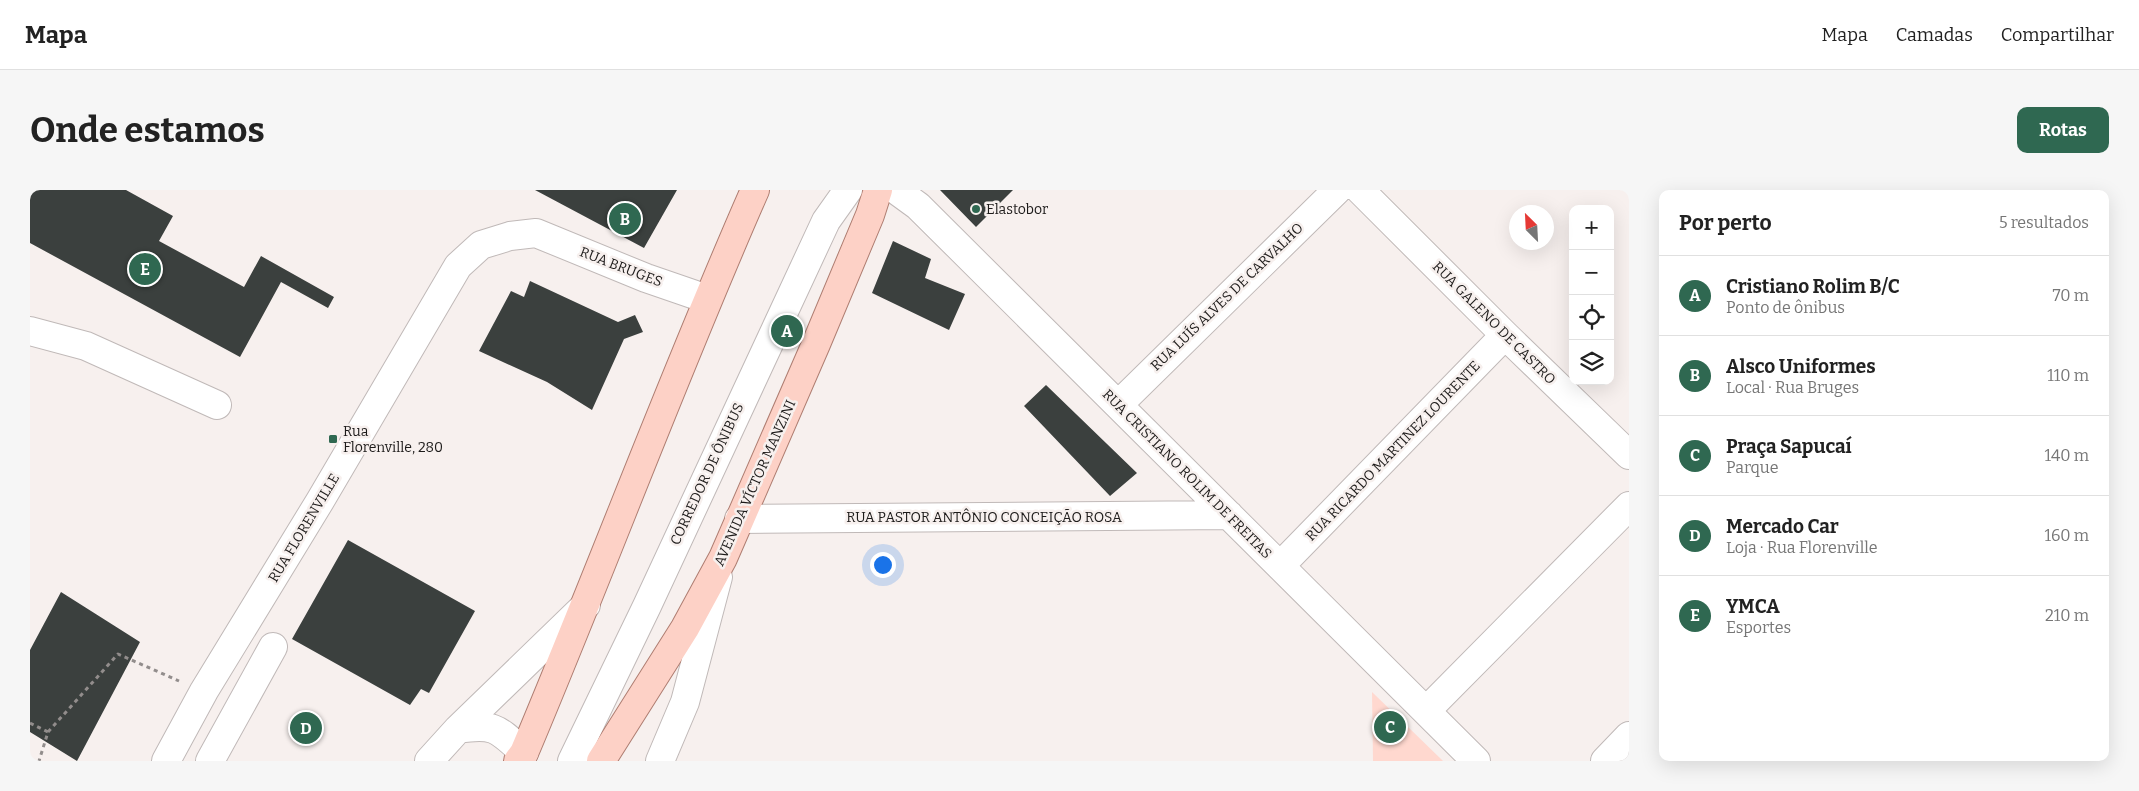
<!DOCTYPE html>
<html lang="pt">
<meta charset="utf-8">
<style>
body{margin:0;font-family:Bitter,serif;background:#f6f6f6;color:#222}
.controls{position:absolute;right:15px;top:15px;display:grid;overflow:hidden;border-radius:10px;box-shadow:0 5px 20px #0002}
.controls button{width:45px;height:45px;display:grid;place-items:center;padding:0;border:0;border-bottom:1px solid #e0e0e0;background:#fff;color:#222;font:25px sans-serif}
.compass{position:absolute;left:1479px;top:15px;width:45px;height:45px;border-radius:50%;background:#fff;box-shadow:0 5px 20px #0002;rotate:336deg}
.you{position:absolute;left:852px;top:374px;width:18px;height:18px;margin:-12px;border:4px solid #fff;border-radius:50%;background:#1a73e8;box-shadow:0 0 0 8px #1a73e833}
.badge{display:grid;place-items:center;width:32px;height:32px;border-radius:50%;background:#2f6851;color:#fff;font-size:16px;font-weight:700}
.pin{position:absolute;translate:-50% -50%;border:2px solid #fff;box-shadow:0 1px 5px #0006}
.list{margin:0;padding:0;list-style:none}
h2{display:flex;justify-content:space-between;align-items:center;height:65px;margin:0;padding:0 20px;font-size:21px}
h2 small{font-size:16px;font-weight:400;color:#767676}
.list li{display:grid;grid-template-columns:32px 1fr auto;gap:15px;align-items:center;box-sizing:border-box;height:80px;padding:0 20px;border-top:1px solid #e0e0e0}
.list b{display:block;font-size:19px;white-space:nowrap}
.list p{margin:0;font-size:16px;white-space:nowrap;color:#767676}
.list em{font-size:16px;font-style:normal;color:#767676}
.icon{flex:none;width:28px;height:28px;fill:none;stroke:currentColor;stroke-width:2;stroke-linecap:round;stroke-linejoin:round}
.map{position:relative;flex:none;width:1599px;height:571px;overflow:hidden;border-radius:10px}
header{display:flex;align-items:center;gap:30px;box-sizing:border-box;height:70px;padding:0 25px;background:#fff;border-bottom:1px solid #e0e0e0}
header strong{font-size:24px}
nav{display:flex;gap:28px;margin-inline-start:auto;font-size:18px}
.intro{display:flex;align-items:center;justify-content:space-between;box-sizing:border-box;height:120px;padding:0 30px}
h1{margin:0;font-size:35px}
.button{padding:12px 22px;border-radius:10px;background:#2f6851;color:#fff;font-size:18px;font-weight:700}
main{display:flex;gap:30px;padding:0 30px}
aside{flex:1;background:#fff;border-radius:10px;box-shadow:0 5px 20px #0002}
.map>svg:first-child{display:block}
.green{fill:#ffd8cf}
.building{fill:#3b403e}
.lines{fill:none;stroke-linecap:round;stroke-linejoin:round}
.minor-casing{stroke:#c0b9b8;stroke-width:30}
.major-casing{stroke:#ae7d71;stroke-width:30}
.path{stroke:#928d8c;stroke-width:3;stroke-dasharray:4 4;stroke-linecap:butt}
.minor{stroke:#fff;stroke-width:28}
.major{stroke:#fdd1c6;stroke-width:28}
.poi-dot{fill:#2f6851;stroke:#f7f0ee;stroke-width:2}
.labels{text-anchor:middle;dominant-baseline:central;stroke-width:5;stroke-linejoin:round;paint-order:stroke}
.poi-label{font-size:14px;fill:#1d1b1a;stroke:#f7f0ee;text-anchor:start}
.street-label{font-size:14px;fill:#1d1b1a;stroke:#f7f0ee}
</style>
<header>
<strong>Mapa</strong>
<nav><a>Mapa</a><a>Camadas</a><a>Compartilhar</a></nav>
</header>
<div class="intro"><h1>Onde estamos</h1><a class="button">Rotas</a></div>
<main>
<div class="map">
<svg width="1599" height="571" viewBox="0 0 1599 571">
<rect width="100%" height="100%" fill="#f7f0ee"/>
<path class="green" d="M1342 502 1413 571H1343Z"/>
<path class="building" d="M0 0H96L143 26 129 51 214 97 231 66 304 107 298 118 251 92 210 167 0 53Z
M505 0H647L614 58Z
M910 0H983L946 37Z
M863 51 901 69 895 88 935 104 919 140 842 103Z
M500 91 588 132 605 125 613 142 594 149 562 220 517 192 449 161 481 101 494 107Z
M1016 195 1107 283 1080 306 994 216Z
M318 350 445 421 399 503 391 499 380 515 262 449Z
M31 402 110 452 47 571 0 542V460Z"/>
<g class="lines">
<g class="minor-casing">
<path id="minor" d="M866 0 888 16 1446 571
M1330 0 1475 145 1599 265
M0 141 56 156 187 215
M1088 215 1307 0
M709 329 1199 325
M1250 376 1475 145
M1397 520 1599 316
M428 539C465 533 468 539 494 563
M136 571 174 501 290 311 428 76 451 55 480 46 506 43 616 88 677 109
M180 571 243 457
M399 571 428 539 556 415
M542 571 617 416 796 31 818 0
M630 571 655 512 688 387
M1575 571 1599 546"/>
</g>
<g class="major-casing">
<path id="major" d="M488 571 494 563C573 376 643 186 725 0
M571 571 655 438 693 368 786 154 840 25 848 0"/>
</g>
<path class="path" d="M0 533 18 542 9 571
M18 542 88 464 149 491"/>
<use href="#minor" class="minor"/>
<use href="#major" class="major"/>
</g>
<g class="poi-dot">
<circle cx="946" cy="19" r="5"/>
<rect x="298" y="244" width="10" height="10" rx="2.5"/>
</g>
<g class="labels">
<g class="poi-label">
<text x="956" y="19">Elastobor</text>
<text x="313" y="241">Rua<tspan x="313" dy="16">Florenville, 280</tspan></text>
</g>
<g class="street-label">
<text transform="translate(591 77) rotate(21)">RUA BRUGES</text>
<text transform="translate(1197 107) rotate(-44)">RUA LUÍS ALVES DE CARVALHO</text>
<text transform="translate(1464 133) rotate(45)">RUA GALENO DE CASTRO</text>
<text transform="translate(1363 261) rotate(-46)">RUA RICARDO MARTINEZ LOURENTE</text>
<text transform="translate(677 284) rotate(-65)">CORREDOR DE ÔNIBUS</text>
<text transform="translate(1157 284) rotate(45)">RUA CRISTIANO ROLIM DE FREITAS</text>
<text transform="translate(725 293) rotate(-66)">AVENIDA VÍCTOR MANZINI</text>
<text x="954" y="327">RUA PASTOR ANTÔNIO CONCEIÇÃO ROSA</text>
<text transform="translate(274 338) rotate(-59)">RUA FLORENVILLE</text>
</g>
</g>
</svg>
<div class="controls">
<button>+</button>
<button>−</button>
<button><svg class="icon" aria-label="locate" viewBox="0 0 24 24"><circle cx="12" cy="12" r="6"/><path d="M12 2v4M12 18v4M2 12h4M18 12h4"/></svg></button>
<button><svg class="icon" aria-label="layers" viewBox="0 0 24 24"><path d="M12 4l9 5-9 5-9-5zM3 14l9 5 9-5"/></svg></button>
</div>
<svg class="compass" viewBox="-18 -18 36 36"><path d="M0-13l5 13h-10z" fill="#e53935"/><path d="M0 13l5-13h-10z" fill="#767676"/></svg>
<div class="you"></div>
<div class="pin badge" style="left:757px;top:141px">A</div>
<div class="pin badge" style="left:595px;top:29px">B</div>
<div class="pin badge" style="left:1360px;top:537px">C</div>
<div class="pin badge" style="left:276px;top:538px">D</div>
<div class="pin badge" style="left:115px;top:79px">E</div>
</div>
<aside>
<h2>Por perto<small>5 resultados</small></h2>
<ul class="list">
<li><span class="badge">A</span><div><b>Cristiano Rolim B/C</b><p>Ponto de ônibus</p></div><em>70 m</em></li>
<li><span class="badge">B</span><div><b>Alsco Uniformes</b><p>Local · Rua Bruges</p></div><em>110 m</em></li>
<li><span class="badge">C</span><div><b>Praça Sapucaí</b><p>Parque</p></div><em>140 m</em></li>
<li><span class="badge">D</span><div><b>Mercado Car</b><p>Loja · Rua Florenville</p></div><em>160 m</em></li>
<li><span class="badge">E</span><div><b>YMCA</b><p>Esportes</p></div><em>210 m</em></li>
</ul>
</aside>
</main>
